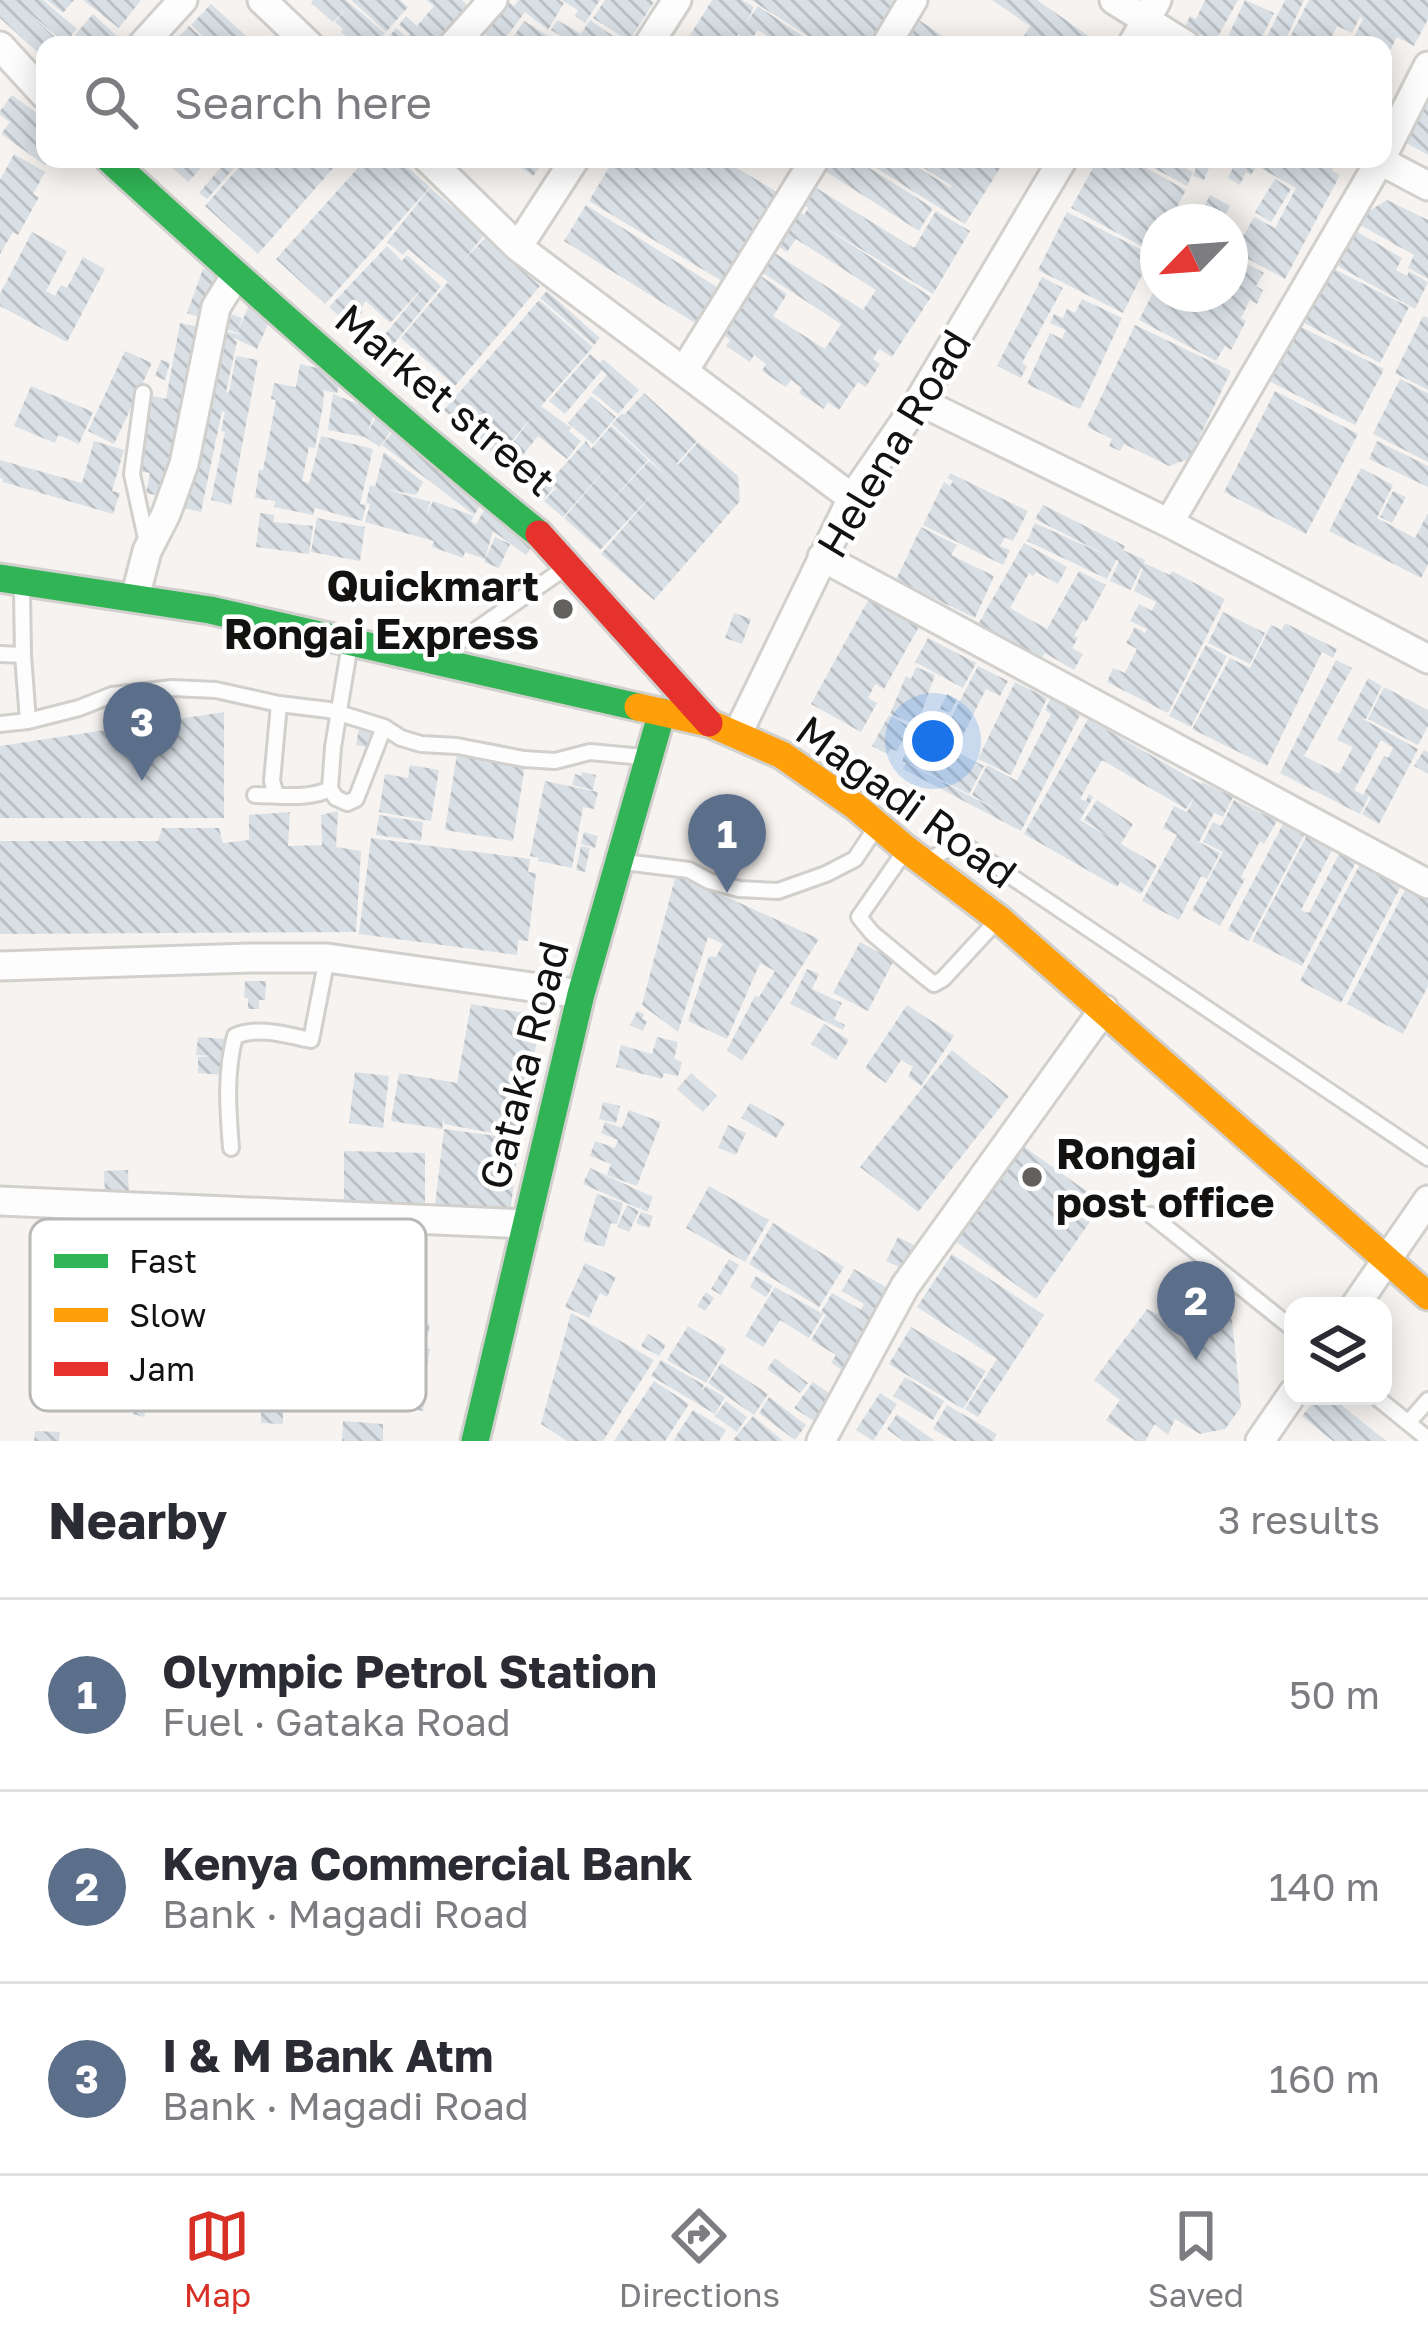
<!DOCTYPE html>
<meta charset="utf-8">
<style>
body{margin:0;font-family:"Golos Text",sans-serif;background:#f2f2f3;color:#2b2b33}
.controls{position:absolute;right:36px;bottom:36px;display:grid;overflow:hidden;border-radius:24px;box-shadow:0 6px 30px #0003}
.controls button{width:108px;height:108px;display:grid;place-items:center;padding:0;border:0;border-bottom:3px solid #e1e1e2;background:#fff;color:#2b2b33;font:60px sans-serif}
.compass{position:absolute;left:1140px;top:204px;width:108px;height:108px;border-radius:50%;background:#fff;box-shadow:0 6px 30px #0003;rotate:245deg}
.you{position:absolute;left:933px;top:741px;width:42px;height:42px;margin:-30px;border:9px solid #fff;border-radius:50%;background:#1a73e8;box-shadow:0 0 0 18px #1a73e833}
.badge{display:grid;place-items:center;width:78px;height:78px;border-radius:50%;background:#d93025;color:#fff;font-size:39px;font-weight:700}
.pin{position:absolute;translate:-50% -99px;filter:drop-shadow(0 3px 6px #0008)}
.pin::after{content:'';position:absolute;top:63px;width:42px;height:36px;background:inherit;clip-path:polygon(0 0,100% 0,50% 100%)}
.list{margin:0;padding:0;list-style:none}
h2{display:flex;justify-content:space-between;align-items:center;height:156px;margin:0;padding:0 48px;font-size:51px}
h2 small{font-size:39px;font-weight:400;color:#7c7c81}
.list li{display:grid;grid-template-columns:78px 1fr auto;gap:36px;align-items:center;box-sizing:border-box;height:192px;padding:0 48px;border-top:3px solid #e1e1e2}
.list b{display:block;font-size:45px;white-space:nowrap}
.list p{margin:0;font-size:39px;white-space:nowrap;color:#7c7c81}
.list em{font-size:39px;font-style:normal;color:#7c7c81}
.icon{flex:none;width:66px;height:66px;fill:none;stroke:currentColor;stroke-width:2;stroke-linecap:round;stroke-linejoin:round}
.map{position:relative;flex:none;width:1428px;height:1441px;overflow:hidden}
.search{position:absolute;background:#fff;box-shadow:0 6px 30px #0003;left:36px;right:36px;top:36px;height:132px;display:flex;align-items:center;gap:30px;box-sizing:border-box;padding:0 42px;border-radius:24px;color:#7c7c81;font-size:45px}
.sheet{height:732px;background:#fff}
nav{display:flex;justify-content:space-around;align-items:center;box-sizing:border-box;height:168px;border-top:3px solid #e1e1e2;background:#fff;font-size:33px;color:#7c7c81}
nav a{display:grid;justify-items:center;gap:6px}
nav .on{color:#d93025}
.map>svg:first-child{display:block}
.building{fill:url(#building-back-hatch);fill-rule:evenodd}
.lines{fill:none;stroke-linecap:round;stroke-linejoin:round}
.lane-casing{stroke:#d2d0cd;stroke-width:20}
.street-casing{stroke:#d2d0cd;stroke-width:33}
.fast-casing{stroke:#d2d0cd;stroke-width:33}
.slow-casing{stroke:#d2d0cd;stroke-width:33}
.jam-casing{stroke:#d2d0cd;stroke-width:33}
.lane{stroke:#fefdfd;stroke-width:14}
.street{stroke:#fefdfd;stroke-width:27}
.fast{stroke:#30b455;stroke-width:27}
.slow{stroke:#ff9f0a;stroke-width:27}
.jam{stroke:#e5322d;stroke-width:27}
.poi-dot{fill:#62615e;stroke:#fff;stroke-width:4.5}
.labels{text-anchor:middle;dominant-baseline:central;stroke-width:9;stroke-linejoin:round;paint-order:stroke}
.street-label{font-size:42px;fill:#131210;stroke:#fff}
.poi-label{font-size:42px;font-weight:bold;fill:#131210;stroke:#fff;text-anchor:end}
.key{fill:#fff;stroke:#b8b8b7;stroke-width:3}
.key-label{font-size:33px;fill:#131210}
</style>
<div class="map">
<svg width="1428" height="1441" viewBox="0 0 1428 1441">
<defs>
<pattern id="building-back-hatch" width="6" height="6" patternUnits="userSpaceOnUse" patternTransform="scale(3)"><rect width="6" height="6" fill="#d9e0e5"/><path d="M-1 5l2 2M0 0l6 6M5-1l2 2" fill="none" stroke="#b9bfc3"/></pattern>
</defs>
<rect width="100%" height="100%" fill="#f6f3f0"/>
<path class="building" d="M0 0H43L77 29 71 35 78 41 75 45H67L25 9 63 45H45V59L0 18Z
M47 0H74L63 13Z
M83 0H141L119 28Z
M313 0H346L385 33 376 45H357L341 32 343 29 335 22 346 9 333 22 311 3Z
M351 0H400L408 7 386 32Z
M426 0H462L470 8 438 45H411L414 41 412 40 408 45H399L389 37 396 28 407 37 410 34 399 25 406 16 417 26 434 6Z
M506 0 514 6 519 0H559L564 3 548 30 525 12 500 45 479 29Z
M561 0H600L585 23 575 16 578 10Z
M605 0H650L654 2 629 41 593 18Z
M712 0H742L754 7 746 23 758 6 816 45H781L758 30 749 42 738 34 735 39 745 45H684Z
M751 0H896L868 45H822Z
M992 0H1037L1090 37 1084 45H1037L1024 36 1030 26Z
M1205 0H1238L1216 40 1184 29 1190 16 1196 19Z
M1245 0 1274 13 1258 45H1240L1227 39Z
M1285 0H1304L1283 45H1263Z
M1309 0H1428V19L1414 46 1397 37 1383 64V45H1350L1363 19 1360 17 1352 33 1337 26 1328 45H1286Z
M211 4 256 45H205L208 41 191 25Z
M93 14 119 38 113 45H87L75 35Z
M910 14 956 45H900Z
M557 20 581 34 590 20 626 45H576L551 30Z
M524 21 562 45H508Z
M189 26 205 41 202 45H172Z
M1428 93V155L1399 139Z
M12 95 45 119V159H50L45 165 1 134 10 122 0 115V111Z
M14 154 45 172 33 194 39 197 18 235 13 232 0 254V180Z
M163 159H209L188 182Z
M228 159H242L207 199 199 193Z
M246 159H341L258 254 205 206Z
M366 159H398L430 187 325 304 276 259Z
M509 159H527L539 168 533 176Z
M614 159H722L777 192 725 283 589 201Z
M833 159H855L933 208 919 231 825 171Z
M862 159H904L951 188 952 186 910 159H947L962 169 965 166 954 159H992L1002 165 965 224Z
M1098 159H1130L1186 190 1169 222H1158V242L1152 252 1071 208Z
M1153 159H1168L1193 172 1187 186 1150 166Z
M1177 159H1213L1210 167 1196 160 1193 167Z
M1237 159H1329L1336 163 1332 171 1340 175 1285 279 1230 249V228L1244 235 1254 217 1275 228 1296 188 1257 166 1251 175 1246 172 1240 185 1228 178Z
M1198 163 1209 168 1204 180 1193 176Z
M1275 179 1291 189 1271 222 1255 212Z
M813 186 914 248 936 211 970 231 933 294 811 218 931 297 892 357 879 349 873 359 880 364 866 387 858 382 839 410 828 402 824 409 799 393 802 388 791 380 786 387 762 371 766 364 754 355 750 362 726 346 730 340 717 331 755 272 787 294 773 316 825 349 841 324 758 270 770 250 863 310 876 290 796 239 787 252 778 246 800 212 804 215 808 208 802 204Z
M430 188 485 234 463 261 485 238 540 286 455 386 401 338 448 282 408 249 403 255 387 242Z
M1210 195 1230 206 1221 222H1196Z
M1387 200 1428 220V279L1408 268 1414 255 1353 221Z
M586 205 720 289 698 325 564 241Z
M1067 212 1152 255 1123 313 1038 270Z
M1356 231 1402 258 1396 270 1407 276 1409 271 1428 282 1415 309 1338 266Z
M32 232 67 251 46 291 55 296 61 285 67 288 83 257 105 269 67 342 0 306V294Z
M387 246 402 261 407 255 441 286 384 356 374 348 426 284 390 323 366 301 360 309 363 312 350 326 329 307Z
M1230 255 1264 273 1256 286 1263 290 1257 304 1250 300 1241 318 1246 321 1231 350 1225 346 1216 361 1139 320 1158 283V294H1230Z
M1332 268 1409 307 1380 363 1304 323Z
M203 269 219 274 204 319 187 313Z
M1042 277 1063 288 1022 363 1027 366 1021 378 997 366Z
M547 291 600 338 594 345 540 298Z
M1082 299 1122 318 1080 409 1027 384 1050 333 1062 339 1066 330 1050 323 1054 314 1063 318 1067 309 1075 313Z
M539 300 593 347 541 406 571 428 569 431 581 441 567 459 538 436 522 456 510 446 534 415 498 457 444 410Z
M250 303 273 313 257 349 234 338V340L237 341 226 392 229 393 236 356 258 360 231 505 211 500 225 432 221 431 225 412 222 411 201 512 184 508 219 330 242 335 237 333Z
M223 311 242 318 237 333 218 326Z
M1423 316 1428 318V390L1395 373Z
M180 323 199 327 164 497 146 493 150 473 133 470 149 395 166 399Z
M1295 324 1384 369 1355 425 1267 380Z
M1135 325 1231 371 1189 459 1169 466 1124 444 1120 451 1109 446 1112 439 1087 427Z
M125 351 152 363 114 444 88 431Z
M590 354 600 363 603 359 639 390 618 414 592 392 607 375 602 370 565 414 549 401Z
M161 360 170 363 165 380 155 376Z
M300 364 342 374 337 393 321 390 324 391 323 405 315 448 309 447 302 481 309 483 321 436 373 449 360 504 366 505 362 521 315 508 313 515 274 507 275 501 255 498 259 470H263L276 400 271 399 274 383 296 387Z
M1400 379 1428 393V462L1373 434Z
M31 386 93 412 79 444 58 435 55 443 14 426Z
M1275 391 1358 434 1306 534 1224 492Z
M644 393 697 441 677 463 678 465 698 442 738 476 740 501 654 600 601 554 656 490 600 550 564 518 616 457 563 517 544 501 555 489 558 491 549 482 586 441 591 449 611 426 648 460 602 511 649 461 668 477 612 424 622 413 624 415Z
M333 394 375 411 368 431 378 415 394 426 380 447 365 437 328 430Z
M591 396 616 417 593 444 568 423Z
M395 429 486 498 474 515 382 445Z
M94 441 124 450 112 491 120 493 113 514 3 482V479L0 478V460L82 483Z
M1377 441 1428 466V487L1369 459Z
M508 449 523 461 521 464 536 475 528 485 499 459Z
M384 452 423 482 416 495 385 489 430 502 426 516 433 501 474 516 471 521 476 524 490 501 539 537 526 555 493 531 485 559 465 552 463 558 432 547 434 541 365 522 370 504 366 503 370 485 375 487Z
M1361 468 1393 485 1377 518 1415 538 1428 513V564L1421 578 1329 531Z
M950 473 1028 511 1013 541 1005 537 1000 546 1010 550 1003 565 923 525 944 482 950 486 953 481 948 478Z
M538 475 553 488 544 499 529 488Z
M1393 491 1406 497 1392 523 1380 517Z
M1043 505 1125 546 1123 550 1145 560 1144 563 1170 575 1172 571 1225 599 1168 713 1107 682 1113 668 1125 673 1137 649 1126 643 1135 627 1145 633 1147 629 1130 621 1139 604 1152 611 1156 602 1134 591 1143 569 1141 568 1131 590 1110 581 1119 561 1116 560 1107 579 1027 541 1035 523 1112 558 1035 519Z
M260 513 274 515V522L313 526 309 554 256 547Z
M317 518 365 527 360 561 311 552Z
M921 527 957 545 951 555 994 576 975 618 896 580Z
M495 537 510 544 499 568 484 562Z
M1024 543 1067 567 1058 584 1036 572 1033 576 1029 573 1010 608 1047 629 1079 571 1106 585 1086 622 1083 620 1074 636 1078 638 1072 648 1083 654 1074 670 1045 653 1039 663 976 628Z
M871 595 921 623 884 689 875 684 868 698 877 703 861 732 811 704Z
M1223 612 1265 633 1250 664 1208 643Z
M734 613 751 619 742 644 725 638Z
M1285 623 1337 649 1333 658 1322 652 1267 766 1192 729 1230 658 1250 668 1271 625 1282 630Z
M928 638 976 663 963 688 915 662Z
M1206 645 1227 656 1191 727 1169 716Z
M1336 660 1352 668 1304 756 1339 774 1353 747 1337 740 1368 678 1382 686 1366 719 1361 718 1418 749 1379 824 1362 814 1371 798 1369 796 1360 814 1280 773ZM1381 740 1393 748 1388 758 1384 756 1363 795 1354 790Z
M978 666 1008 681 1000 696 986 689 955 751 984 766 969 794 924 771 932 755 913 744 919 733 938 743Z
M916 667 935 675 917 725 890 714 906 676 911 679Z
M1015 682 1047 698 1011 775 978 759Z
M1384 687 1428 710V726L1418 745 1368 719Z
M947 694 957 699 950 713 940 709Z
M1051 697 1081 713 1021 831 903 769 906 763 997 810 972 795 987 765 1017 781 1051 714 1045 710Z
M938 710 950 716 939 738 927 732Z
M224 712V818H0V746Z
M889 715 910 727 897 751 891 749 887 754 872 746Z
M1088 719 1201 784 1202 782 1233 797 1223 817 1214 813 1199 842 1220 853 1207 879 1201 876 1179 920 1142 901 1177 835 1163 828 1174 806 1187 812 1195 796 1186 809 1102 760 1080 799 1086 801 1089 794 1093 797 1080 820 1112 839 1084 820 1097 800 1133 824 1121 844 1157 865 1141 894 1120 882 1117 887 1024 834Z
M360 722 376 725 373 748 356 745Z
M909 746 929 755 922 770 902 761Z
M1424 750 1428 752V774L1414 766Z
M457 754 525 765 513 841 445 830Z
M410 765 439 770 431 821 379 812 385 774 408 778Z
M582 772 596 775 593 790 572 785 575 774 581 776Z
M545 781 598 792 594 809 583 807 572 868 538 861 539 858 530 856Z
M1234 800 1277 821 1264 844 1260 841 1241 877 1245 879 1220 926 1192 910 1223 852 1203 842 1213 822 1221 826Z
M338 811 336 847 361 851 356 932 0 934V841H158L162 828H219L223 843 249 840V815L290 812 288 846 322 845 321 815Z
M379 815 423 822 421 841 376 835Z
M1283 824 1304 835 1249 941 1228 930Z
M584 832 598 836 595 848 581 844Z
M1307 835 1333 848 1301 910 1309 913 1340 852 1357 860 1302 966 1252 941Z
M371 838 530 859 528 872 536 873 528 941 518 940 517 955 359 934Z
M581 846 590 848 585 872 576 870Z
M1360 864 1401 886 1341 1003 1300 981Z
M676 874 819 939 742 1061 727 1050 755 996 759 997 775 971 760 963 727 1039 688 1021 709 956 716 957 723 944 708 937 678 1032 642 1005Z
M1409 882 1428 892V986L1403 1034 1347 1004Z
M860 942 894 960 868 1011 833 993Z
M807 969 819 974 812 989 842 1003 834 1019 845 1025 843 1030 790 1004Z
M245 981H266L265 1000H259V1009H248V998H244Z
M471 1004 541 1016 520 1138 444 1124V1116L442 1129 391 1121 399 1073 457 1083Z
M907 1005 954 1036 921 1086 908 1076 913 1067 901 1060 886 1083 865 1068Z
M637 1011 644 1014 642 1019 647 1021 643 1031 630 1025Z
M824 1024 849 1040 836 1060 811 1044Z
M198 1037 225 1039V1075L198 1073V1057L212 1056 196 1055Z
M657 1037 678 1042 674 1059 682 1062 678 1076 664 1073 662 1079 616 1067 621 1045 652 1054Z
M952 1050 1009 1096 918 1212 860 1167Z
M355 1072 389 1076 383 1128 349 1123Z
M691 1073 717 1096 703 1112 677 1089Z
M603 1102 620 1106 616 1123 599 1119Z
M750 1103 785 1123 776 1138 741 1118Z
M629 1110 661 1122 637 1186 607 1175 611 1164 590 1156 595 1141 615 1148 618 1140 601 1133 605 1122 622 1128Z
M728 1125 746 1133 736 1155 718 1148Z
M444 1129 519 1139 510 1215 435 1205Z
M1019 1143 1103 1203 1036 1299 951 1238Z
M344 1151 425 1153V1208L344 1207Z
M590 1168 653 1197 647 1212 641 1209 644 1203 640 1209 583 1184Z
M128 1170 129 1196 105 1197 104 1171Z
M709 1186 769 1220 745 1262 686 1228Z
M597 1194 623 1203 617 1224 611 1223 604 1247 583 1241Z
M627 1205 639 1211 629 1232 617 1227Z
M641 1212 653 1216 649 1228 636 1223Z
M773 1223 844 1267 819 1307 749 1264Z
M898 1237 914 1245 903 1269 886 1261Z
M952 1254 1044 1315 978 1417 965 1409 997 1359 917 1307Z
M729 1259 739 1265 721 1295 711 1289Z
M585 1263 616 1277 607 1297 600 1293 589 1318 565 1307Z
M854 1269 893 1291 850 1375 831 1363 836 1355 811 1340 826 1315 821 1312 832 1293 861 1310 864 1304 842 1291Z
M756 1276 773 1286 766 1297 750 1287Z
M1181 1286 1231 1311 1241 1407 1225 1429 1200 1434 1175 1419 1168 1435 1155 1424 1145 1441H1136L1106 1420 1120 1400 1094 1380 1147 1309 1157 1314Z
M775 1287 823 1314 809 1338 780 1320 763 1347 745 1336Z
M706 1292 714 1298 705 1311 697 1306Z
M571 1313 654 1360 603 1441H567L541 1424Z
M400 1319 430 1324 426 1345 396 1339Z
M688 1326 726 1349 706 1383 667 1360Z
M911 1327 986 1371 963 1409 889 1364Z
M648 1334 666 1345 659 1356 641 1346Z
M369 1339 430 1349 423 1388H411L427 1391 423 1411 361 1399 366 1378H361L363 1367 346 1364 349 1349 367 1352Z
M775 1358 808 1383 800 1393 767 1369Z
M661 1360 704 1385 701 1392 706 1386 725 1397 715 1414 651 1376Z
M721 1363 768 1394 754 1415 708 1383Z
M905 1377 944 1401 933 1420 893 1396Z
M654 1381 689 1404 665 1441H614Z
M813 1382 835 1397 817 1423 794 1408Z
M139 1386 151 1388 144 1417 133 1414Z
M880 1393 897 1404 873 1441 856 1430Z
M1318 1396H1330L1386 1441H1333L1302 1416Z
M769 1397 806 1425 795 1440 759 1413Z
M726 1401 747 1417 737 1432 715 1416Z
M947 1405 997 1434 993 1441H954L933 1429Z
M261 1406 283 1408V1424L261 1423Z
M693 1410 726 1430 719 1441H673Z
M897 1414 935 1441H903L887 1429Z
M753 1416 783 1441H732Z
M343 1421 383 1424V1441H342Z
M35 1431 60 1432 59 1441H34Z"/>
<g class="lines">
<g class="lane-casing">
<path id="lane" d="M143 393 132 474 147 543
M450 648 565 568
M0 654 23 655
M28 721 79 708 112 695 172 688 216 690 279 704 329 710 384 727 401 738 421 744 457 746 524 759 555 761 590 752 643 757
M0 724 28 721 23 655 22 592
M330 789 336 798 347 803 356 799 384 727
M255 795C279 795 308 800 330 789L333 747 349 650
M276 795 272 781 279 704
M900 858 859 917 872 933 925 977 934 984 943 979 991 927
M932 859C944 850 952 846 966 846L1428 1158
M624 862 689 870 709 881 739 889 778 891 826 874 855 859 871 835
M231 1148C228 1110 225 1073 235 1036 260 1026 286 1035 311 1040L327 958
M1151 1215 1293 1329
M1375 1396 1428 1439
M1408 1423 1428 1400"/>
</g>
<g class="street-casing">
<path id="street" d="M262 0 309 45
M1114 0 1186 45
M142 45 183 0
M453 45 493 0
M648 45 677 0
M886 45 913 0
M1132 45 1157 0
M0 46 45 95
M1383 155 1428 66
M428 159 518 247 852 498
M1377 159 1428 186
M518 247 575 159
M684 371 815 159
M919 401 1169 523 1428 659
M1169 523 1381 159
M822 557 1428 884
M135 598 147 551 166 514 184 464 216 307 236 275
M737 735 852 498 919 401 1063 159
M0 966 250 958H327L581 994
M0 1201 527 1224
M1355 1306 1428 1200
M821 1441 905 1286 1104 1009
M1260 1441 1293 1393"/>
</g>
<g class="fast-casing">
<path id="fast" d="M109 159C249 287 391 414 539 534
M0 578 210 610 638 707
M475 1441 581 994 662 712"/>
</g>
<g class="slow-casing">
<path id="slow" d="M638 707 709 723 782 755 855 806 906 849 999 919 1428 1296"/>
</g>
<g class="jam-casing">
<path id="jam" d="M539 534 709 723"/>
</g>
<use href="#lane" class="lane"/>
<use href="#street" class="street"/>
<use href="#fast" class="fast"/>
<use href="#slow" class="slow"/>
<use href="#jam" class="jam"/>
</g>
<g class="poi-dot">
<circle cx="563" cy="609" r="12"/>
<circle cx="1032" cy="1177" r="12"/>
</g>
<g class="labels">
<g class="street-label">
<text transform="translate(446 399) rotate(40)">Market street</text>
<text transform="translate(893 443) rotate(-59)">Helena Road</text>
<text transform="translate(907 801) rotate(36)">Magadi Road</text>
<text transform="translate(523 1065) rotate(-76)">Gataka Road</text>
</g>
<g class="poi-label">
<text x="539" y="585">Quickmart<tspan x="539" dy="48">Rongai Express</tspan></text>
<text x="1056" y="1153" text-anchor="start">Rongai<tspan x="1056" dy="48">post office</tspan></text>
</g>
</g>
<rect x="30" y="1219" width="396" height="192" rx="18" class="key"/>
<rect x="54" y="1254" width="54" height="14" fill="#30b455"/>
<rect x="54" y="1308" width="54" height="14" fill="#ff9f0a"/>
<rect x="54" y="1362" width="54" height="14" fill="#e5322d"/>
<g class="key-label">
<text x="129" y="1273">Fast</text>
<text x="129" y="1327">Slow</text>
<text x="129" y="1381">Jam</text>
</g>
</svg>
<div class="controls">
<button><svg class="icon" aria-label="layers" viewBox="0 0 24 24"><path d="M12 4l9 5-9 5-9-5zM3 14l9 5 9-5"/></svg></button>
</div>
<svg class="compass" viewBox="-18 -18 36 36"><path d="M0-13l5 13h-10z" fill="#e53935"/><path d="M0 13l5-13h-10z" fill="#7c7c81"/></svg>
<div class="you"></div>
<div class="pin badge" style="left:727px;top:893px;background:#5c6f8a">1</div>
<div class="pin badge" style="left:1196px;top:1360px;background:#5c6f8a">2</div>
<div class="pin badge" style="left:142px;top:781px;background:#5c6f8a">3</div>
<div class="search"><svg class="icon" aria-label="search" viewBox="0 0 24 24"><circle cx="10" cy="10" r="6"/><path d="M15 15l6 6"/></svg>Search here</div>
</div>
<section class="sheet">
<h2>Nearby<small>3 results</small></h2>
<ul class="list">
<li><span class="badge" style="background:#5c6f8a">1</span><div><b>Olympic Petrol Station</b><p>Fuel · Gataka Road</p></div><em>50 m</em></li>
<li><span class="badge" style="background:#5c6f8a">2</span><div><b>Kenya Commercial Bank</b><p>Bank · Magadi Road</p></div><em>140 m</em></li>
<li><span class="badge" style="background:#5c6f8a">3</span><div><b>I &amp; M Bank Atm</b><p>Bank · Magadi Road</p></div><em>160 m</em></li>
</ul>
</section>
<nav>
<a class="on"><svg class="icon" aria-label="map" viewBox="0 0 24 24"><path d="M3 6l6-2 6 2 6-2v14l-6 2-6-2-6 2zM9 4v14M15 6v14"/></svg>Map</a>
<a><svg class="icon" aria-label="directions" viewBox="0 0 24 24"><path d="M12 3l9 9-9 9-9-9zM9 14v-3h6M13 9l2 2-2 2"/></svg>Directions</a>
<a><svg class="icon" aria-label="saved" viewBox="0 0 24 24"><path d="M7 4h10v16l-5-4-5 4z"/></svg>Saved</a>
</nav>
